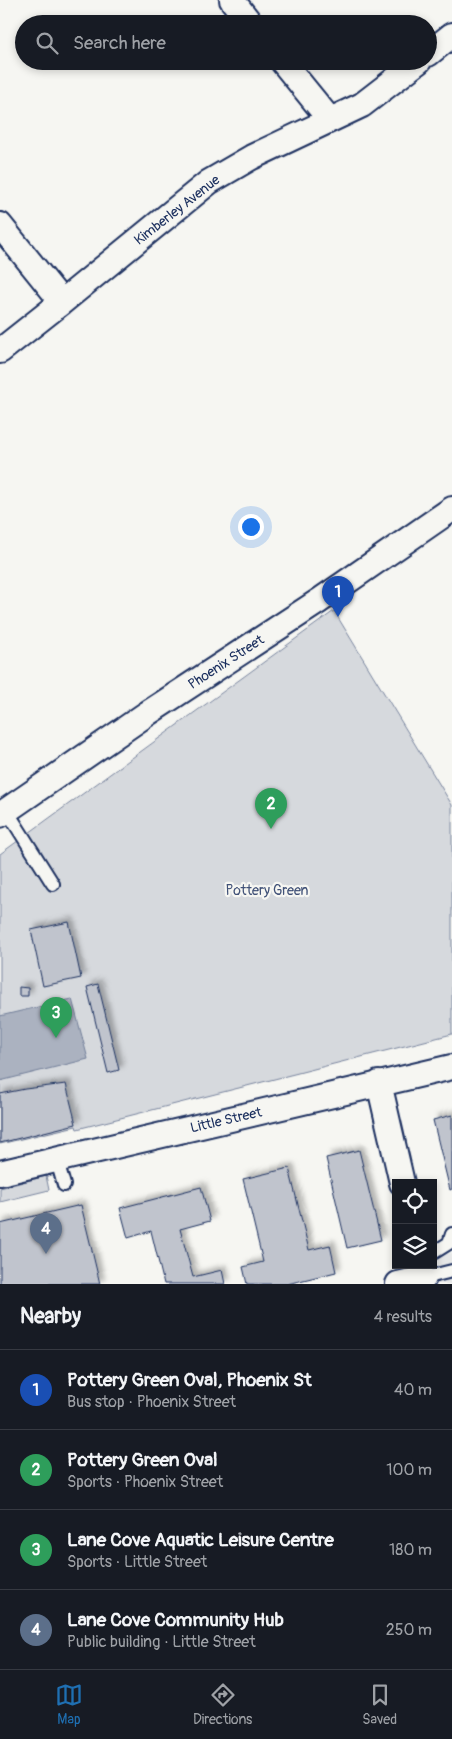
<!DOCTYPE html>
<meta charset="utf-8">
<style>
body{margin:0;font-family:Pangolin,sans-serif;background:#20242c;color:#f1f3f6}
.controls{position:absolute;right:15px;bottom:15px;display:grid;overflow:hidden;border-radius:0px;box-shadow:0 2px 8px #0003}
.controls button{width:45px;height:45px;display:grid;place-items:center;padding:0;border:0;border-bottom:1px solid #363941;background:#171b24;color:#f1f3f6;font:25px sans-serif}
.you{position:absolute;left:250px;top:526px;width:18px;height:18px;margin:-12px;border:4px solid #fff;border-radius:50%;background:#1a73e8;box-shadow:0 0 0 8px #1a73e833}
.badge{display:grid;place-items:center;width:32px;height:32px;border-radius:50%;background:#1f6fb2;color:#fff;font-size:16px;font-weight:700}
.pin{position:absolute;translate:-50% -41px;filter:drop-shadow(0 1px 2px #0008)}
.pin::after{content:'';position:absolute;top:26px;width:18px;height:15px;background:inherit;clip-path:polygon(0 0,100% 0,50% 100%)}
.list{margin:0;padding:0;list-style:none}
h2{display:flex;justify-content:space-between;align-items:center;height:65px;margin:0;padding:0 20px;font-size:21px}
h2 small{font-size:16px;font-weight:400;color:#9ea1a6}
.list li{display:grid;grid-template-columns:32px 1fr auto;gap:15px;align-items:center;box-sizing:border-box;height:80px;padding:0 20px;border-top:1px solid #363941}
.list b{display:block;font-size:19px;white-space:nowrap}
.list p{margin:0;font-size:16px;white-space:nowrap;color:#9ea1a6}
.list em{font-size:16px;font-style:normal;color:#9ea1a6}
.icon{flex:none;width:28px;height:28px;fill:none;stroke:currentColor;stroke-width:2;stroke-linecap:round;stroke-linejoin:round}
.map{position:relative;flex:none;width:452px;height:1284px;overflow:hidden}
.search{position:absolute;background:#171b24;box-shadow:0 2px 8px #0003;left:15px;right:15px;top:15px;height:55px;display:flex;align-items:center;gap:12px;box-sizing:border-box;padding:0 18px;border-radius:28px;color:#9ea1a6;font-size:19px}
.sheet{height:385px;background:#171b24}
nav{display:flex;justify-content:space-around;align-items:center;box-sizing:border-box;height:70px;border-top:1px solid #363941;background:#171b24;font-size:14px;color:#9ea1a6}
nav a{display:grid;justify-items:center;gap:2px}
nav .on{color:#1f6fb2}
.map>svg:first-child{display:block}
.built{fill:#e6e7e7}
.green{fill:#d6d9dd;stroke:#78849e}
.water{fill:#abb2c0;stroke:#717e99}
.building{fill:#c0c4cd;stroke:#1b2f5e;filter:url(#shadow)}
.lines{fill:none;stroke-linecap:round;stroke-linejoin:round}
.service-casing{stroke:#1b2f5e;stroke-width:16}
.minor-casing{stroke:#1b2f5e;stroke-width:28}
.service{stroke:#f6f6f2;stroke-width:12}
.minor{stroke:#f6f6f2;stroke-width:24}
.labels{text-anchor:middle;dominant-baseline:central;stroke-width:4.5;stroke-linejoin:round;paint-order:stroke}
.street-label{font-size:14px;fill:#1b2f5e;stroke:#f6f6f2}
.park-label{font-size:14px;fill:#405177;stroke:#f6f6f2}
</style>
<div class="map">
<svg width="452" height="1284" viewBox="0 0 452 1284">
<defs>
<filter id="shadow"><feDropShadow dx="4.5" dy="-4.5" stdDeviation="2.5" flood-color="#0004"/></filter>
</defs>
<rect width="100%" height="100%" fill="#f6f6f2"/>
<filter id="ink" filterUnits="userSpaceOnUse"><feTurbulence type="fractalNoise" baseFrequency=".02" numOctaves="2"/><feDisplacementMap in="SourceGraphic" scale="10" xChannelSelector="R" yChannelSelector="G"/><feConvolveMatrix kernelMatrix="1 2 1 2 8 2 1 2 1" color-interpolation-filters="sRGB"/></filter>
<g filter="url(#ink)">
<path class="built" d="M452 1253V1284H420L439 1256Z"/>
<path class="green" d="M334 611 452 805V1034L77 1129 76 1126 0 1144V854Z
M46 1176 49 1190 0 1202V1188Z"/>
<path class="water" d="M72 999 88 1059 0 1081V1016Z"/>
<path class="building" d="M69 922 81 978 43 986 31 930Z
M98 984 119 1070 108 1073 87 987Z
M19 987 28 988V996H19Z
M66 1084 76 1124 0 1143V1094L25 1089Z
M452 1115V1189L450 1190 433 1120Z
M359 1150 381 1240 347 1248 326 1158Z
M289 1168 309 1250 330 1245 336 1272 287 1284H247L243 1267 263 1262 243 1179Z
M201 1187 210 1221 180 1229 193 1277 222 1270 225 1284H164L151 1231 128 1238 120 1208Z
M81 1205 100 1284H0V1224Z"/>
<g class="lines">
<g class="service-casing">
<path id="service" d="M7 811 53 884
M57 1161 64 1185
M433 1253 449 1243 452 1234
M424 1278 452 1271"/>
</g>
<g class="minor-casing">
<path id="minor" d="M232 0 251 24
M428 54 452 35
M282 61 330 120
M0 225 62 302
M0 351 62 302 209 182 252 157 362 105 419 61
M0 815 148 713 319 601 452 509
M379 1083 402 1183
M0 1173 452 1067
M398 1284 424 1278"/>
</g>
<use href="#service" class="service"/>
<use href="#minor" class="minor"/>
</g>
</g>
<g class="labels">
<g class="street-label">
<text transform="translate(177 210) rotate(-38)">Kimberley Avenue</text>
<text transform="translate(226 662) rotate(-33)">Phoenix Street</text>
<text transform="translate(226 1120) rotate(-13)">Little Street</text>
</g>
<g class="park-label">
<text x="267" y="890">Pottery Green</text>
</g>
</g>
</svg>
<div class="controls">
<button><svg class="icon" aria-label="locate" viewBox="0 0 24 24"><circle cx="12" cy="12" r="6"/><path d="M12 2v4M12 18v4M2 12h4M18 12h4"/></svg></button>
<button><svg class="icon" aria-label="layers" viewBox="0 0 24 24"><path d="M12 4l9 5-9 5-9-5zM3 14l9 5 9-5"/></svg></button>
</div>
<div class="you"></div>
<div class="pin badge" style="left:338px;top:617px;background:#1a4fb4">1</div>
<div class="pin badge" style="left:271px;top:829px;background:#2e9e5b">2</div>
<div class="pin badge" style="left:56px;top:1038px;background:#2e9e5b">3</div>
<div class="pin badge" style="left:46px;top:1254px;background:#5c6f8a">4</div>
<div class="search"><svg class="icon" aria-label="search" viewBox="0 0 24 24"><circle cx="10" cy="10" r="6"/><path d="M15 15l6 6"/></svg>Search here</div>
</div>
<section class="sheet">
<h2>Nearby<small>4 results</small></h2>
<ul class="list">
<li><span class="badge" style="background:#1a4fb4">1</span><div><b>Pottery Green Oval, Phoenix St</b><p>Bus stop · Phoenix Street</p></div><em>40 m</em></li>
<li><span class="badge" style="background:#2e9e5b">2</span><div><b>Pottery Green Oval</b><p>Sports · Phoenix Street</p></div><em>100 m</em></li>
<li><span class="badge" style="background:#2e9e5b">3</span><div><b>Lane Cove Aquatic Leisure Centre</b><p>Sports · Little Street</p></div><em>180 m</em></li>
<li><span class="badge" style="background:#5c6f8a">4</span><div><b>Lane Cove Community Hub</b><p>Public building · Little Street</p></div><em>250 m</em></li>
</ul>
</section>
<nav>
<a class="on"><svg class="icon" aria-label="map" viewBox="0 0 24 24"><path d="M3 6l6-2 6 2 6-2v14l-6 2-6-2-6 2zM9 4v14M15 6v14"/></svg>Map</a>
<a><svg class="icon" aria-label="directions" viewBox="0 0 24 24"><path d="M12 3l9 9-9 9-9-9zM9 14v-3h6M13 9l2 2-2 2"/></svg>Directions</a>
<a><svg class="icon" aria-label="saved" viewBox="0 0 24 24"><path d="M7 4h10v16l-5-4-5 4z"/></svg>Saved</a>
</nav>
